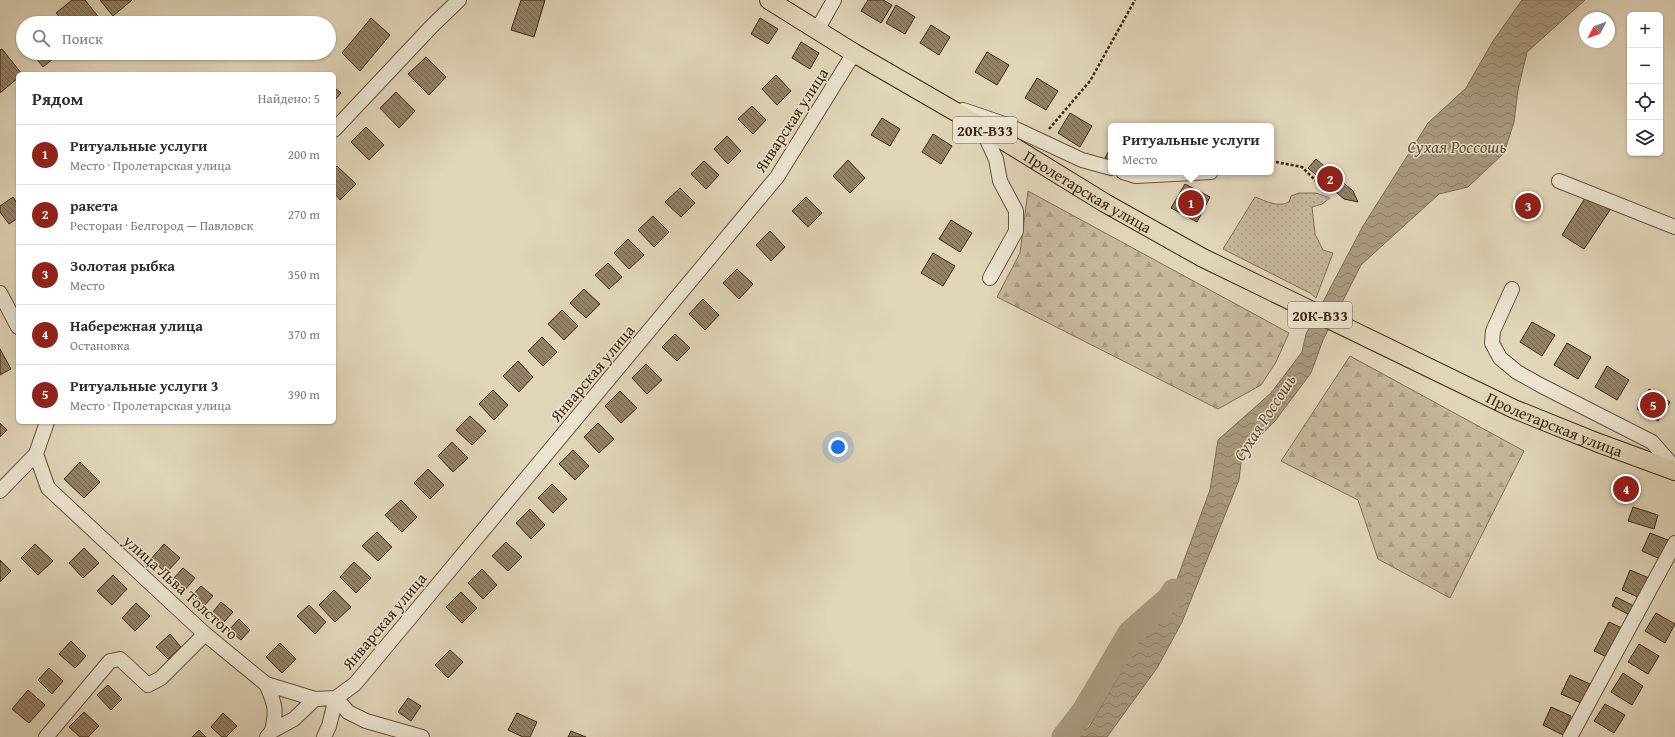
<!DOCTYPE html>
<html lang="ru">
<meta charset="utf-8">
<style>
body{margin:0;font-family:"Gentium Book Plus",serif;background:#f7f7f7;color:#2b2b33}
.controls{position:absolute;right:12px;top:12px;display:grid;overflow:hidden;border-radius:6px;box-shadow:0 1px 3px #0004}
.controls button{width:36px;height:36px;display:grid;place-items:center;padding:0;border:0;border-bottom:1px solid #e1e1e2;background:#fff;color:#2b2b33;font:20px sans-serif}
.compass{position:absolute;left:1579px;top:12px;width:36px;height:36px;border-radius:50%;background:#fff;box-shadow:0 1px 3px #0004;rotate:229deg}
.you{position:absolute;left:838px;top:447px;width:14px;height:14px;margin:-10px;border:3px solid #fff;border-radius:50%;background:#1a73e8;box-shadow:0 0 0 6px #1a73e833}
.badge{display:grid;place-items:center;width:26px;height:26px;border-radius:50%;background:#8f2418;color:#fff;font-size:13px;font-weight:700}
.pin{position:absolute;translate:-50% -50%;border:2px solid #fff;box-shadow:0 1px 4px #0006}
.popup{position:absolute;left:1108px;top:123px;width:166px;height:52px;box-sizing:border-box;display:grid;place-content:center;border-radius:6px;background:#fff;filter:drop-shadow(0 1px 3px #0005);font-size:13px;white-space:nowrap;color:#7c7c81}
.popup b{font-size:15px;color:#2b2b33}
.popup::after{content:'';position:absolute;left:50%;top:100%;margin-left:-8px;border:8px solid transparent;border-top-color:#fff}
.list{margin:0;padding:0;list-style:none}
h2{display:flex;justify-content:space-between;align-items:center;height:52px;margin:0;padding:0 16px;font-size:17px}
h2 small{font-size:13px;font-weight:400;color:#7c7c81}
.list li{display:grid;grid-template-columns:26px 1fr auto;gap:12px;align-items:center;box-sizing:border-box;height:60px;padding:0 16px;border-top:1px solid #e1e1e2}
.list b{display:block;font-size:15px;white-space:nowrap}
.list p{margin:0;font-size:13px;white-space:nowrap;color:#7c7c81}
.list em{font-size:13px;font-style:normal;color:#7c7c81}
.icon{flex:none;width:22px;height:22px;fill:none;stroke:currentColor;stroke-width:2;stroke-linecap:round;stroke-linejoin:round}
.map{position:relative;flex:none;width:1675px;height:737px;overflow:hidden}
.search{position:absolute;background:#fff;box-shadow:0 1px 3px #0004;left:16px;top:16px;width:320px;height:44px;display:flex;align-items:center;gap:10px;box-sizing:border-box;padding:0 14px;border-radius:22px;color:#7c7c81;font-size:15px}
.panel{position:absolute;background:#fff;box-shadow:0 1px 3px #0004;left:16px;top:72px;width:320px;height:352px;border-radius:6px}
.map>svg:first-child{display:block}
.forest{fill:url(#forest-firs);stroke:#826f56}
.park{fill:url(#park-dots);stroke:#826f56}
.water{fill:url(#water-waves);stroke:#7f6c53}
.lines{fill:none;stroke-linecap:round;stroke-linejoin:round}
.river{stroke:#a99a7f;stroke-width:25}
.building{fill:url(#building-back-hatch);stroke:#3f2710}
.minor-casing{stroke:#67523a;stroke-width:16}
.major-casing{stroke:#3f2710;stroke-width:20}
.path{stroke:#3f2710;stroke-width:2.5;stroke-dasharray:3 2;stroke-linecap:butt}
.minor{stroke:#ebe4d1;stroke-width:14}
.major{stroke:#e0d5b8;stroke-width:18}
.labels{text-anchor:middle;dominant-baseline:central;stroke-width:3;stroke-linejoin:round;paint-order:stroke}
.shield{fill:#ebe4d1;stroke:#73604a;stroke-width:1}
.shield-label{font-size:15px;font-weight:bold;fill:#3f2710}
.street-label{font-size:16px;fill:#3f2710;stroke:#ebe4d1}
.water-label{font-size:17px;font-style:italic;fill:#5f4a31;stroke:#ebe4d1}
</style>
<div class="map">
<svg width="1675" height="737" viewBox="0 0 1675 737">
<defs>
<pattern id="forest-firs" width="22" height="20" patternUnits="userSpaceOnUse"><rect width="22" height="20" fill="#c5b79b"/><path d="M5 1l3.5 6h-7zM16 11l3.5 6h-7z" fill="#aa9d84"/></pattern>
<pattern id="park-dots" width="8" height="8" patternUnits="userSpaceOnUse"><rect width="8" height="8" fill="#c5b79b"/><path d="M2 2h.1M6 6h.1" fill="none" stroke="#aa9d84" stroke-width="1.8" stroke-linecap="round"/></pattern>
<pattern id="water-waves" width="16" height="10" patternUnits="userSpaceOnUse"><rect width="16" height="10" fill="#a99a7f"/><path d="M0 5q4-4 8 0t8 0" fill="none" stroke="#8b7e67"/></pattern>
<pattern id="building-back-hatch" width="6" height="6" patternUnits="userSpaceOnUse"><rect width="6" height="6" fill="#938167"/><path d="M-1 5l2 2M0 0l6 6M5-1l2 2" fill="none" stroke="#796a53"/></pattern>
</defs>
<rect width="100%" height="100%" fill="#e0d5b8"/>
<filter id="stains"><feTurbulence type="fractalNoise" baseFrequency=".005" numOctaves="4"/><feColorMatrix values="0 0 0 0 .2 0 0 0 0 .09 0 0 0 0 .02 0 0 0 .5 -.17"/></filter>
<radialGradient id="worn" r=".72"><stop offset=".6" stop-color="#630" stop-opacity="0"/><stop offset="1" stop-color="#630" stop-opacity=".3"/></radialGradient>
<path class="forest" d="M1028 191 1289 333 1276 362 1261 385 1218 409 997 297 1020 253Z
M1350 356 1524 451 1450 598 1378 559 1358 500 1281 461Z"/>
<path class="park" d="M1299 193H1316L1330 198 1322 204 1312 207 1315 234 1323 250 1333 253 1316 298 1310 293 1223 249 1255 197C1266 201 1278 208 1289 202L1291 196Z"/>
<path class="water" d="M1522 0H1585L1527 52 1518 90 1514 122 1504 153 1468 187 1439 194 1361 265 1323 340 1311 373 1275 421 1242 454 1239 480 1182 622 1157 668 1107 737H1075L1089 727 1120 674 1122 647 1130 633 1152 614 1176 582 1210 490 1218 440 1271 393 1302 352 1306 334 1363 226 1428 123 1466 88 1493 41Z"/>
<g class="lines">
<path class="river" d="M1064 737 1084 711 1130 633 1170 598 1174 591"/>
</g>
<path class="building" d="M72 0H85L100 19 95 23H65L56 13Z
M100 0H132L113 16Z
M521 0H545L534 37 511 30Z
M868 0H883L892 5 881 23 861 11Z
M896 5 915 17 905 34 886 23Z
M371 18 390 35 360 71 342 53Z
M760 18 778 29 768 44 751 34Z
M931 25 950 37 939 55 920 43Z
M801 42 819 53 810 69 792 58Z
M2 49 22 74H18V78L0 93V50Z
M987 52 1009 65 997 85 975 72Z
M32 53H60L43 67Z
M426 57 446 77 429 95 408 74Z
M776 75 791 91 777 105 762 89Z
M1037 78 1058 91 1046 110 1025 98Z
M334 87 341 93 334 101Z
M396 92 415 111 399 128 380 108Z
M752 106 766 120 753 134 738 119Z
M1070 113 1092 126 1080 147 1058 133Z
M882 118 900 129 890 146 871 135Z
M366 127 384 145 369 160 351 142Z
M933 134 952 146 941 164 922 152Z
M727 136 741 151 728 164 714 149Z
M1111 147V161L1105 158Z
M1316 159 1353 191 1358 202 1344 199 1308 168Z
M848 160 865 178 850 193 833 176Z
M704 161 719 175 706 189 691 174Z
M337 166 356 184 340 200 334 193V169Z
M1185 184 1210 197 1197 222 1171 208Z
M680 188 695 203 681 217 665 202Z
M1587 195 1610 210 1584 249 1562 235Z
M13 197 18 205V218L9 224 0 212V206Z
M806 197 822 213 808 227 792 211Z
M653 216 669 232 654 247 638 230Z
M951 220 972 233 960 252 939 239Z
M770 231 785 247 771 261 756 245Z
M628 239 644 255 629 269 614 253Z
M933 253 955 266 943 286 921 273Z
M608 263 622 277 609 289 595 275Z
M737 269 753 284 739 299 723 283Z
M584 289 600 304 586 318 570 303Z
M703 299 719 315 705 330 689 314Z
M562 310 578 326 564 340 548 324Z
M1532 322 1555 335 1542 356 1520 342Z
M675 334 690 348 677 361 662 347Z
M542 337 557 352 543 366 528 351Z
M1567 343 1591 357 1578 379 1554 365Z
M0 349 11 369 0 375Z
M518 361 533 377 519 392 503 376Z
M646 364 662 380 647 394 632 378Z
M1607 366 1629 380 1617 400 1595 387Z
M1649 389 1670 402 1658 421 1637 409Z
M493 390 508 405 494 420 479 404Z
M620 391 637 408 621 423 605 406Z
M470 416 486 431 472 445 456 430Z
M0 423 7 430 0 437Z
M598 423 614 439 599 453 584 437Z
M452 442 468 458 453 472 438 456Z
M573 450 589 466 575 480 559 464Z
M80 462 100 482 84 498 64 479Z
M428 469 444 485 430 499 414 483Z
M552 484 567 499 553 513 538 498Z
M401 500 417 517 402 532 385 515Z
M1633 507 1658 515 1654 529 1628 521Z
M530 509 545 525 531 539 516 523Z
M377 532 392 547 378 561 362 546Z
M1650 533 1668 540 1660 559 1642 551Z
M506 542 522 557 508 571 492 556Z
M35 544 53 561 38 575 21 558Z
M164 544 180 558 166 573 151 559Z
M84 548 99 563 83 578 69 563Z
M0 560 11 571 0 582Z
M354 562 371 578 356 593 340 577Z
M183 568 195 578 185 590 173 579Z
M482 569 497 585 483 599 468 583Z
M1630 570 1649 578 1640 598 1622 590Z
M113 575 127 589 112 605 97 591Z
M201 586 213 596 203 607 191 597Z
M334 590 351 607 335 622 319 605Z
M461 592 477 608 462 623 446 607Z
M1616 597 1634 606 1630 615 1612 606Z
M221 602 233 612 223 623 212 613Z
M136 603 150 616 135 631 122 618Z
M309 605 326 622 315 634 297 616Z
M1656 613 1675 624 1665 643 1645 631Z
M239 619 250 630 241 640 229 630Z
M1609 622 1622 628 1607 657 1594 651Z
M170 634 181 647 168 659 156 647Z
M71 641 86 656 75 668 59 654Z
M280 643 296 659 282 673 266 657Z
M1639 644 1659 656 1648 674 1628 662Z
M450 650 463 662 448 678 435 665Z
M49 668 63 681 52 694 38 680Z
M1623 673 1643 686 1632 705 1611 692Z
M1570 675 1590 684 1581 703 1561 694Z
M108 685 122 699 111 710 97 695Z
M28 690 45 705 29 723 12 709Z
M408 698 421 706 411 721 398 712Z
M1605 704 1625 715 1614 733 1594 721Z
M1551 707 1571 716 1563 735 1543 725Z
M84 712 99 726 88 737H80L69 727Z
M223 713 237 726 226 737H222L211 727Z
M517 713 537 722 530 737H523L508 730Z
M199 730 206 737H192Z
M571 731 586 737H568Z"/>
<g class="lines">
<g class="minor-casing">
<path id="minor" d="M817 30 834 0
M963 110 1007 125 1082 160 1111 168
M981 127 996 159 1000 181 1016 211V231L990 278
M334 130 432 26 459 0
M1123 172 1136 176 1211 172
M1559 181 1675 227
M1512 289 1493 331 1492 343 1500 358 1517 372 1542 386 1652 442 1675 468
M0 293 18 327
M36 454 48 488 205 634 266 684 315 699 336 698
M0 491 36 454 47 422
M266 684C275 704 277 709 272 731
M336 698 355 684 777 177 854 53
M336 698 348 712 366 721 422 737
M46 737 110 661 120 659 148 685 161 678 205 634
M267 737 272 731 294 719 315 699
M324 737 329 726 336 698
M1570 737 1675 543"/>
</g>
<g class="major-casing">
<g id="major">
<path id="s1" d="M769 0 854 53 975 123 1105 203 1203 258 1514 409 1596 442 1675 471"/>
</g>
</g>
<path class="path" d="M1049 129 1090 81 1135 0
M1271 161 1302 167 1316 181"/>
<use href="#minor" class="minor"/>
<use href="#major" class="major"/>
</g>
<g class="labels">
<g class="shield">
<rect x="953" y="117" width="64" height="26" rx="3"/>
<rect x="1288" y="302" width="64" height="26" rx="3"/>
</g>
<g class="shield-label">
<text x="985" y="130">20К-В33</text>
<text x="1320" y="315">20К-В33</text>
</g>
<g class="street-label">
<text transform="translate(791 120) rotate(-57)">Январская улица</text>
<text stroke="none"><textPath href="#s1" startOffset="372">Пролетарская улица</textPath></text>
<text transform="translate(592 373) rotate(-50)">Январская улица</text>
<text stroke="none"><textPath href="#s1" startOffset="894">Пролетарская улица</textPath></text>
<text transform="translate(181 587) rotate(42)">улица Льва Толстого</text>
<text transform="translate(384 621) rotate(-50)">Январская улица</text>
</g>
<g class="water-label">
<text x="1457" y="146">Сухая Россошь</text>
<text transform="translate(1264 417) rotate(-57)">Сухая Россошь</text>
</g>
</g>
<rect width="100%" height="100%" filter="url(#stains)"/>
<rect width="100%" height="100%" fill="url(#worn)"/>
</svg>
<div class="controls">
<button>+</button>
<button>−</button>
<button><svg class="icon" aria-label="locate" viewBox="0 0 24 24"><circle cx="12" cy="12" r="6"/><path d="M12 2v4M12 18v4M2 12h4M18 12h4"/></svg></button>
<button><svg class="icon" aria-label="layers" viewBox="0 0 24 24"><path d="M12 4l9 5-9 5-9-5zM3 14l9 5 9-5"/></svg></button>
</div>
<svg class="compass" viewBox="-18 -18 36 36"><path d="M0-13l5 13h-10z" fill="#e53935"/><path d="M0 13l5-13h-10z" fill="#7c7c81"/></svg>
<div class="you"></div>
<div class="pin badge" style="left:1191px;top:203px">1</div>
<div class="popup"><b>Ритуальные услуги</b>Место</div>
<div class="pin badge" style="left:1330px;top:179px">2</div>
<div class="pin badge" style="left:1528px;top:206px">3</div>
<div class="pin badge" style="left:1626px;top:489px">4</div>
<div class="pin badge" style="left:1653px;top:405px">5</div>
<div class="search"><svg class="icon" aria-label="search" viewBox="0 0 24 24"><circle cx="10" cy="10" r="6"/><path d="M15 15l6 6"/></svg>Поиск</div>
<section class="panel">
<h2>Рядом<small>Найдено: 5</small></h2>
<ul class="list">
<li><span class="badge">1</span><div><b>Ритуальные услуги</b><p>Место · Пролетарская улица</p></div><em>200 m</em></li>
<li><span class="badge">2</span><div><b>ракета</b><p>Ресторан · Белгород — Павловск</p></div><em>270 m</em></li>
<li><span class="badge">3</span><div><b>Золотая рыбка</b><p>Место</p></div><em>350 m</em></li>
<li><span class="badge">4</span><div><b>Набережная улица</b><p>Остановка</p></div><em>370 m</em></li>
<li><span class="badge">5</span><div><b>Ритуальные услуги 3</b><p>Место · Пролетарская улица</p></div><em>390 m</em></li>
</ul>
</section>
</div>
